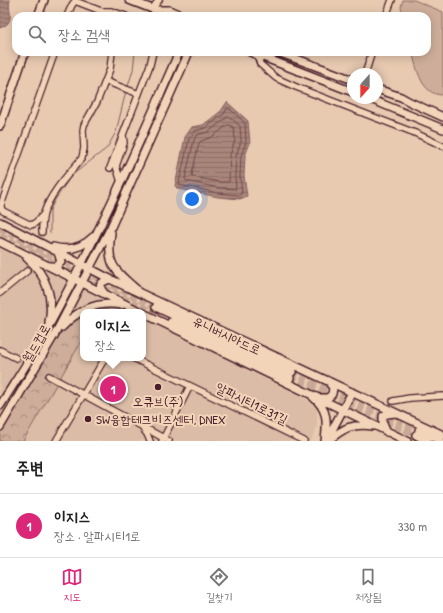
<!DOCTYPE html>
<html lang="ko">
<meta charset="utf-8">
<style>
body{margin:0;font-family:"Patrick Hand","Poor Story",sans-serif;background:#f2f2f2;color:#222}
.compass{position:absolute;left:347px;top:68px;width:36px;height:36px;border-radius:50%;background:#fff;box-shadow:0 2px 10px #0003;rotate:201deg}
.you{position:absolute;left:192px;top:199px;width:14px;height:14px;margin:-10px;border:3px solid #fff;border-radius:50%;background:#1a73e8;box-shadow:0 0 0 6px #1a73e833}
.badge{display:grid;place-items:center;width:26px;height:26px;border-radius:50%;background:#db2777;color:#fff;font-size:13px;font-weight:700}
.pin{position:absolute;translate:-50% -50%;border:2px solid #fff;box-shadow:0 1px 4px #0006}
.popup{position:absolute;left:80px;top:309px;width:66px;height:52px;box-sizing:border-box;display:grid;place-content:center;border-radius:8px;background:#fff;filter:drop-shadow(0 1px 3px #0005);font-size:13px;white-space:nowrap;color:#767676}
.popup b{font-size:15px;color:#222}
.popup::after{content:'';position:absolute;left:50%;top:100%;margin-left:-8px;border:8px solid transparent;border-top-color:#fff}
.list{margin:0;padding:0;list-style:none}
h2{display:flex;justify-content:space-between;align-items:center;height:52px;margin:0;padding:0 16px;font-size:17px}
h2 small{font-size:13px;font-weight:400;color:#767676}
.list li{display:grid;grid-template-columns:26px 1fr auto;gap:12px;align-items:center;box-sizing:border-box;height:64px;padding:0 16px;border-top:1px solid #e0e0e0}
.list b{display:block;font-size:15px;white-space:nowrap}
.list p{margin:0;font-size:13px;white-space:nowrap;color:#767676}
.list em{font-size:13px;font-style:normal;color:#767676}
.icon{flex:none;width:22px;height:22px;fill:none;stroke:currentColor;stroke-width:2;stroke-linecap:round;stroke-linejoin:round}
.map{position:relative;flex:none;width:443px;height:441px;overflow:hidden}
.search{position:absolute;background:#fff;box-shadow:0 2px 10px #0003;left:12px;right:12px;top:12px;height:44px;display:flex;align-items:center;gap:10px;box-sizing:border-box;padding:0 14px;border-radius:12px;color:#767676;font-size:15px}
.sheet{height:116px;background:#fff}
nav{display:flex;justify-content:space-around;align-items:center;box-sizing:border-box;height:56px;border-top:1px solid #e0e0e0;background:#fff;font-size:11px;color:#767676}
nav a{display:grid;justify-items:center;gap:2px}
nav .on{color:#db2777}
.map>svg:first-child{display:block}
.built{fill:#dbbca6}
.park{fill:url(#park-crowns);stroke:#8c6662}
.pitch{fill:#ceae9a;stroke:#8c6662}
.water{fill:url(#water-rules);stroke:#835d5b}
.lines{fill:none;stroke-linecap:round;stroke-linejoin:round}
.shore{stroke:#70484b;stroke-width:1}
.stream{stroke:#835d5b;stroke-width:1}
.minor-tunnel{stroke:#c8a896;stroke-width:5.5;stroke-dasharray:5.5 3;stroke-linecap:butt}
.major-tunnel{stroke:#c8a896;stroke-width:7;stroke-dasharray:7 3.5;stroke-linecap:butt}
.minor-casing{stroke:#4a1f2b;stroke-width:8}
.major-casing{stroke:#4a1f2b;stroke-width:10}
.minor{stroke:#f2d5b9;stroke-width:5.5}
.major{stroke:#f2d5b9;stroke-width:7}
.poi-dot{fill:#4a1f2b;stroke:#f2d5b9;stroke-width:1.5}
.labels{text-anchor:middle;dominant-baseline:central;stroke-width:4;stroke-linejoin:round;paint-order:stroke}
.street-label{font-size:13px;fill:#4a1f2b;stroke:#f2d5b9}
.poi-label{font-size:13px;fill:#4a1f2b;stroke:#f2d5b9}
</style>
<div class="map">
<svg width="443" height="441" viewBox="0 0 443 441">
<defs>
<pattern id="park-crowns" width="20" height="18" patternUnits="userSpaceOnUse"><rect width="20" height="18" fill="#ceae9a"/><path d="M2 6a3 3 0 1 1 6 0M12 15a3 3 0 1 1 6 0" fill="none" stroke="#a98d7e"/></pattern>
<pattern id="water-rules" width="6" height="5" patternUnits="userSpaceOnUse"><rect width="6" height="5" fill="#a9867b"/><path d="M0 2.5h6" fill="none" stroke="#8c6d65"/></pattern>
</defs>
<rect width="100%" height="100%" fill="#e8cab1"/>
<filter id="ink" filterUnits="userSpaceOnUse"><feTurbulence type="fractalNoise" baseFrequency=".025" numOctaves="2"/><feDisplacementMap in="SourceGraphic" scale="8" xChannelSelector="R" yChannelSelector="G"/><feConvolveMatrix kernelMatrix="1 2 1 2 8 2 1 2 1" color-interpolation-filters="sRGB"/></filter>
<g filter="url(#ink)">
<path class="built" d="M0 248 130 312H83V358H143V318L306 399 317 409V425L311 441H0Z"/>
<path class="park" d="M114 303 124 305 141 312H83V339L23 441H0V427C11 408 22 390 33 371 54 337 69 305 114 303Z"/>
<path class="pitch" d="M403 0H414L443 12V95C421 95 417 69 412 52H427V16H403L401 7Z"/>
<path class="water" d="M0 0H10C7 11 17 22 0 28Z
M227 102 248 121 250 143 245 156 244 176 247 196 240 199 218 197 178 189 175 186 185 137 192 127 203 125 221 111Z"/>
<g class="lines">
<path class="shore" d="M227 109H230L245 123 246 142 241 156 240 176 242 193 239 195 218 193 180 185 179 183 189 139 195 131 205 128 224 114Z
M228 117H230L240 126 241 141 236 156 235 176 236 189 219 188 186 181 185 179 194 140 197 135 208 132Z
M228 125H230L234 128 235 140 230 155 229 182H220L193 177 192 174 199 143 201 141 212 137Z"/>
<path class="stream" d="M128 86 133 70 135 52
M50 233V210L55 200 71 176 107 148 116 132 126 91"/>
<path class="minor-tunnel" d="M27 271 42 232
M16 358 49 376"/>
<path class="major-tunnel" d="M0 228 34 247 156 307
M0 236 153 313
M292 372 419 430
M290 378 416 435"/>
<g class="minor-casing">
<path id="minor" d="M152 9 159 0
M67 16 72 5 75 1 101 11H111L126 16
M386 16 392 0
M257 55 260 64 276 78 296 87 415 133 443 146
M365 74 372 52
M105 81 139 94
M110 168 150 65 153 52
M121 182 116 166 124 143 123 135
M43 215 34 224 31 225 3 211 1 208V205L55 52
M42 232C42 226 42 220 44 213 51 192 68 175 82 158L84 148 83 130 84 125 97 102 110 69 112 52
M0 293 27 271
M0 350 16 358
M133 358 304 441
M49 376 169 441
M393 401 410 398 443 396
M143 429 147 434 150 441
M56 441 105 358
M162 441 190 386"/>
</g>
<g class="major-casing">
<path id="major" d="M129 0 155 10 164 16
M155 10H169L183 16
M38 16 44 0
M250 52 353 92
M278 52 353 80
M377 89 401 97 410 102 443 117
M368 98 443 129
M0 126 25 52
M0 222 110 279 443 435
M111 233C106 264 114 270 136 289
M0 242 141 312
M53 247C68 251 82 248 93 237
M27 258C46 274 54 298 49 322
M51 266 56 267 61 262 58 252
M104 293C97 285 101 282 110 279
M156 307 292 372
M143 313 407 441
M171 322 290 378
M62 327C78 310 98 301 121 305
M313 397C329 410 327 423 325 441
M321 398H328L332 394 333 388 328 381
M0 406C16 380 33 355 47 329 97 239 138 146 179 52
M0 427 55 334 111 227 189 52
M419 430 441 441
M387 432 383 423V416L387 414 395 413
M416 435 427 441
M327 440 352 392
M328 441C343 428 353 423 373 426"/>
</g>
<use href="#minor" class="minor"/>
<use href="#major" class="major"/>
</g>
</g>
<g class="poi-dot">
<circle cx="158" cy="387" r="4"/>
<circle cx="88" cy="419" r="4"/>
</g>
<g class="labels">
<g class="street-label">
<text transform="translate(227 335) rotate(25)">유니버시아드로</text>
<text transform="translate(36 343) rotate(-60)">월드컵로</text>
<text transform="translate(252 403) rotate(26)">알파시티1로31길</text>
</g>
<g class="poi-label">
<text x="158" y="401">오큐브(주)</text>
<text x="96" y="419" text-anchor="start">SW융합테크비즈센터, DNEX</text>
</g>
</g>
</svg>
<svg class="compass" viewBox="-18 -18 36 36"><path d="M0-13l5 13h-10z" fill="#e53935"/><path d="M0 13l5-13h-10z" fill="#767676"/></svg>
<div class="you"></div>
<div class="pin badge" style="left:113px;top:389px">1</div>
<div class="popup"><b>이지스</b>장소</div>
<div class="search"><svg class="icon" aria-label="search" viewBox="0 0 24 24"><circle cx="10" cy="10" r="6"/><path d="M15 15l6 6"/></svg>장소 검색</div>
</div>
<section class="sheet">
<h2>주변<small></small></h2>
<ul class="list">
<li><span class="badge">1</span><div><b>이지스</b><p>장소 · 알파시티1로</p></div><em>330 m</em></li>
</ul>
</section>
<nav>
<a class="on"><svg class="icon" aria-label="map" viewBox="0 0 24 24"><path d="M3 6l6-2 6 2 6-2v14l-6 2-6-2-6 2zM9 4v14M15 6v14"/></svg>지도</a>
<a><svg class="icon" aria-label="directions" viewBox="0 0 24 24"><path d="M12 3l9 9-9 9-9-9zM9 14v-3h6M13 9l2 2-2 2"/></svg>길찾기</a>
<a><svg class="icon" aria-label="saved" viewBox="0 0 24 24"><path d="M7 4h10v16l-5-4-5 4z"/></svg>저장됨</a>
</nav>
